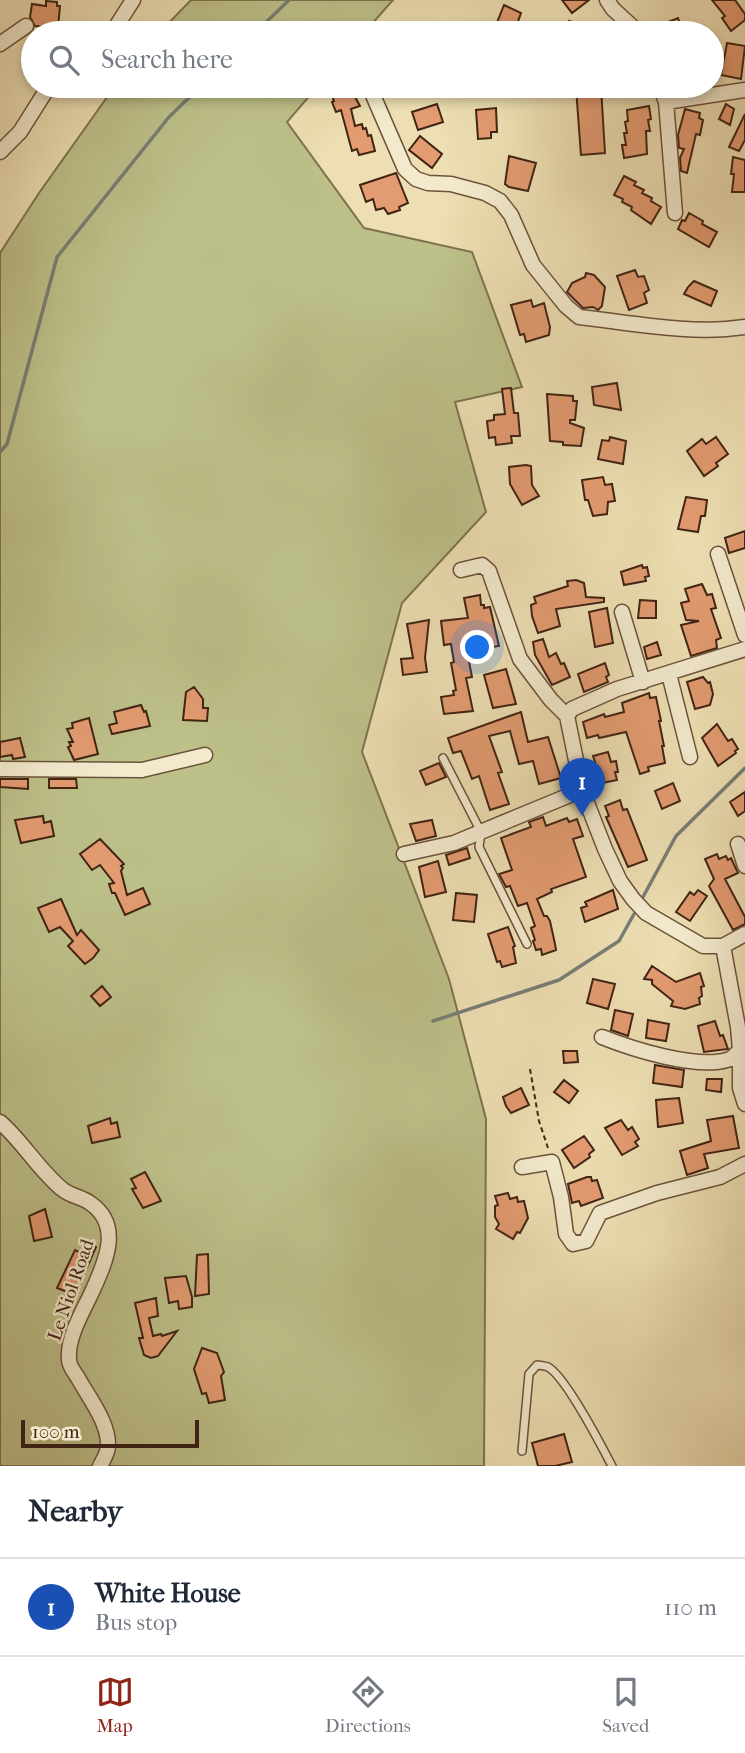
<!DOCTYPE html>
<style>
body{margin:0;font-family:"IM FELL French Canon",serif;background:#f2f2f3;color:#1f2937}
.scale{position:absolute;left:21px;bottom:18px;width:178px;box-sizing:border-box;padding-left:7px;border:4px solid #412313;border-top:0;font-size:19px;line-height:24px;white-space:nowrap;color:#412313;-webkit-text-stroke:5px #f3eace;paint-order:stroke}
.you{position:absolute;left:478px;top:648px;width:24px;height:24px;margin:-18px;border:5px solid #fff;border-radius:50%;background:#1a73e8;box-shadow:0 0 0 10px #1a73e833}
.badge{display:grid;place-items:center;width:46px;height:46px;border-radius:50%;background:#8f2418;color:#fff;font-size:23px;font-weight:700}
.pin{position:absolute;translate:-50% -58px;filter:drop-shadow(0 2px 4px #0008)}
.pin::after{content:'';position:absolute;top:37px;width:24px;height:21px;background:inherit;clip-path:polygon(0 0,100% 0,50% 100%)}
.list{margin:0;padding:0;list-style:none}
h2{display:flex;justify-content:space-between;align-items:center;height:91px;margin:0;padding:0 28px;font-size:30px}
h2 small{font-size:23px;font-weight:400;color:#747a83}
.list li{display:grid;grid-template-columns:46px 1fr auto;gap:21px;align-items:center;box-sizing:border-box;height:98px;padding:0 28px;border-top:2px solid #e0e1e3}
.list b{display:block;font-size:26px;white-space:nowrap}
.list p{margin:0;font-size:23px;white-space:nowrap;color:#747a83}
.list em{font-size:23px;font-style:normal;color:#747a83}
.icon{flex:none;width:38px;height:38px;fill:none;stroke:currentColor;stroke-width:2;stroke-linecap:round;stroke-linejoin:round}
.map{position:relative;flex:none;width:745px;height:1466px;overflow:hidden}
.search{position:absolute;background:#fff;box-shadow:0 4px 10px #0003;left:21px;right:21px;top:21px;height:77px;display:flex;align-items:center;gap:18px;box-sizing:border-box;padding:0 24px;border-radius:38px;color:#747a83;font-size:26px}
.sheet{height:189px;background:#fff}
nav{display:flex;justify-content:space-around;align-items:center;box-sizing:border-box;height:98px;border-top:2px solid #e0e1e3;background:#fff;font-size:19px;color:#747a83}
nav a{display:grid;justify-items:center;gap:4px}
nav .on{color:#8f2418}
.map>svg:first-child{display:block}
.green{fill:#bdc089;stroke:#7f724e;stroke-width:2}
.lines{fill:none;stroke-linecap:round;stroke-linejoin:round}
.stream{stroke:#787e75;stroke-width:3.5}
.building{fill:#e39b71;stroke:#412313;stroke-width:2}
.lane-casing{stroke:#6c523b;stroke-width:10}
.street-casing{stroke:#6c523b;stroke-width:17}
.path{stroke:#412313;stroke-width:2;stroke-dasharray:5 3.5;stroke-linecap:butt}
.lane{stroke:#f3eace;stroke-width:7}
.street{stroke:#f3eace;stroke-width:14}
.labels{text-anchor:middle;dominant-baseline:central;stroke-width:5;stroke-linejoin:round;paint-order:stroke}
.street-label{font-size:19px;fill:#412313;stroke:#f3eace}
</style>
<div class="map">
<svg width="745" height="1466" viewBox="0 0 745 1466">
<rect width="100%" height="100%" fill="#eddfb3"/>
<filter id="stains"><feTurbulence type="fractalNoise" baseFrequency=".00286" numOctaves="4"/><feColorMatrix values="0 0 0 0 .2 0 0 0 0 .09 0 0 0 0 .02 0 0 0 .5 -.17"/></filter>
<radialGradient id="worn" r=".72"><stop offset=".6" stop-color="#630" stop-opacity="0"/><stop offset="1" stop-color="#630" stop-opacity=".3"/></radialGradient>
<path class="green" d="M191 0H393L364 33H159Z
M115 86H318L287 122 364 228 472 252 522 387 455 402 486 512 402 603 362 752 449 979 486 1119 484 1466H0V253L39 193Z"/>
<g class="lines">
<path class="stream" d="M255 33 289 0
M0 452 7 444 57 257 169 117 201 86
M643 897 676 836 745 768
M433 1021 559 980 619 941 634 914"/>
</g>
<path class="building" d="M562 0H589L572 13Z
M712 0H735L745 14V20L731 31 722 18 725 16Z
M46 1 57 2V6H60L58 28 35 26 30 17 32 4 46 6Z
M504 5 521 13 516 27 512 26 510 29 496 25Z
M678 18 683 33H662L660 25Z
M569 21 601 31V33H566Z
M727 43 745 46 741 79 721 75Z
M601 87 605 153 581 155 576 88Z
M350 88 360 106 351 109 355 126 362 124 363 129 366 128 368 136 371 135 375 151 359 155 357 149 352 151 341 110 336 112 332 102 334 101 332 96Z
M437 104 443 122 418 130 412 112Z
M726 104 734 109 730 125 719 119Z
M649 106 651 119 648 120 650 131H646L647 154 624 158 622 145H626L624 133H627L625 122 628 121 627 110Z
M496 108 497 132H491V138L478 139 476 110Z
M685 109 700 113 699 118 703 120 700 135 696 134 687 173 681 171 680 158 684 149 679 148 678 135Z
M745 114V140L739 151 729 147Z
M420 136 442 154 432 168 409 150Z
M509 156 536 163 528 191 509 187 505 184Z
M733 157 745 160V192H732L734 174H731Z
M396 173 408 203 399 207 400 210 388 214 384 208 376 210 373 199 366 202 360 185Z
M624 176 636 182 634 185 644 190 642 193 652 198 651 201 661 207 651 224 631 210 632 207 622 202 623 199 614 195Z
M689 213 703 221 702 224 717 232 709 247 678 229 682 220 685 221Z
M635 270 638 277 644 276 649 290 644 293 647 303 629 310 617 276Z
M586 273 594 275 605 287 602 306 598 310 593 307 583 308 567 292 572 283 585 277Z
M694 281 717 291 711 306 684 294 688 287Z
M531 300 533 307 544 303 550 327 549 335 526 342 524 334 520 335 511 305Z
M617 383 621 410 594 405 592 387Z
M511 388 514 413H518L520 436H511L512 443 496 445 495 437 489 438 487 421 494 420V415L505 414 502 389Z
M547 394 573 396V401H577L575 420H570V423L584 428 581 446 563 445V442L550 441Z
M610 437 626 441 623 464 598 459 602 440 609 441Z
M716 437 728 454 716 463 718 466 704 476 687 451 702 439 706 444Z
M526 465 531 466 532 485 539 496 522 505 510 484 509 467Z
M603 477 605 485 612 484 615 501 608 502 607 514 593 516 588 500H585L582 480Z
M686 497 707 500 705 516H701L698 532 678 529Z
M745 531V548L729 553 725 538Z
M642 565 643 568 647 567 649 576 645 577 646 581 624 585 621 572Z
M576 580 584 583 586 597 604 598V602L556 609 560 626 538 633 532 616 531 605 536 603 534 597 568 586 567 581Z
M702 584 707 595 712 594 716 608 711 609 721 638 716 640 717 648 691 656 681 625 699 621 686 620 681 603 689 601 685 589Z
M480 595 481 605H484V608L490 607 499 646 467 651 472 677 466 678 473 711 444 714 441 697 454 695 453 691 456 690 451 663 454 662 451 644 444 645 441 621 468 618 464 598Z
M640 600 656 601V618H638Z
M607 608 613 643 595 647 589 612Z
M429 620 425 658 427 672 403 675 401 659 413 658 407 624Z
M543 639 549 657 556 653 561 664 564 663 570 677 552 685 535 655 533 642Z
M657 642 661 655 647 659 644 647Z
M605 663 609 675 606 677 608 682 584 692 578 674Z
M506 669 516 704 493 708 484 675Z
M703 677 708 683 710 682 713 694 710 705 695 709 687 682Z
M194 687 203 699V708H208L207 721 183 720 186 692Z
M649 693 650 698 656 697 661 721H659L664 746H662L665 763 648 767 649 771 640 774 626 732 599 738 598 735 587 738 583 722 604 714 605 717 624 712 622 703Z
M141 705 144 712 146 711 150 726 112 734 109 725 117 723 114 712Z
M521 712 528 742 548 737 561 778 539 784 533 761 519 764 510 731 489 736 502 772 498 773 509 804 490 810 479 776 472 779 461 751 453 753 448 738Z
M89 718 98 754 74 760 68 747 71 746 69 742H73L67 729 73 728 72 723Z
M717 724 728 741 732 739 738 749 735 751 736 753 718 766 702 738Z
M20 738 25 757 13 759 12 755 0 757V742Z
M608 752 611 762 616 761 618 772H615L617 780 602 783 593 756Z
M439 763 446 777 426 785 420 771Z
M0 779H28V789L0 787Z
M49 779H76L77 788H49Z
M673 783 680 801 662 809 655 791Z
M745 792V811L738 816 730 802Z
M620 800 623 810 627 809 647 860 628 867 606 817 609 816 605 806Z
M43 816 44 823 51 821 54 836 21 843 15 820Z
M543 817 546 826 567 818 569 822 577 819 583 836 573 839 586 877 551 889 552 892 537 899 544 916H547L550 921 555 944 556 950 542 955 541 949 536 950 533 941 535 940 531 928 535 926 527 903 518 906 510 886 506 887 499 874 512 870 501 838 531 827 529 822Z
M432 820 436 836 416 841 410 824Z
M100 839 124 864 121 866 123 868 121 871 127 895 143 888 150 904 125 915 115 893H112L109 884 114 883 100 865 92 870 80 854Z
M467 848 470 858 449 865 446 855Z
M717 854 719 859 726 856 728 860 731 858 738 873 725 879 745 917V924L733 930 709 886 714 879 705 859Z
M438 861 446 892 425 897 419 867Z
M613 890 618 909 585 922 581 908 587 906 585 902Z
M698 890 707 896 690 921 676 912 690 892 694 895Z
M456 893 477 895 474 922 453 920Z
M61 899 77 935 81 930 99 950 93 958 85 964 68 946 73 941 60 927 49 932 38 908Z
M508 927 515 946 513 947 516 963 502 967 500 961 497 962 488 934Z
M652 966 676 982 700 973 704 986 701 987 702 996 699 998 700 1004 685 1009 671 1006 673 1001 652 984V980L644 979Z
M593 979 615 984 608 1009 587 1003Z
M102 986 111 997 100 1006 91 996Z
M615 1010 633 1014 628 1036 611 1030Z
M648 1020 669 1024 666 1041 646 1038Z
M715 1021 720 1036 723 1035 728 1049 704 1052 698 1026Z
M563 1051H577L578 1062 564 1063Z
M655 1065 684 1070 682 1087 653 1083Z
M707 1079H722L721 1092 706 1090Z
M564 1080 578 1091 569 1103 554 1092Z
M521 1088 529 1105 511 1113 506 1106 503 1097Z
M679 1098 683 1123 658 1127 656 1100Z
M733 1116 739 1148 704 1154 708 1168 687 1175 680 1151 711 1141 707 1120Z
M110 1118 111 1124 117 1122 120 1137 92 1143 88 1126Z
M621 1120 628 1130 632 1127 639 1139 635 1142 638 1146 622 1155 605 1128Z
M584 1136 594 1150 589 1154 590 1157 574 1168 562 1150Z
M145 1172 161 1201 143 1208 132 1189 136 1188 131 1179Z
M587 1177H591L592 1181 597 1180 603 1198 581 1206 579 1201 572 1203 568 1184Z
M508 1193 510 1199 517 1197 518 1202 524 1201 528 1218 520 1233 517 1232 513 1239 496 1229 499 1224 495 1217V1206L498 1205 495 1196Z
M45 1209 52 1237 34 1241 29 1216Z
M88 1243 96 1247 75 1295 57 1288 75 1250 83 1254Z
M208 1254 209 1294 195 1296 197 1255Z
M186 1276 192 1297V1307L179 1309 178 1301 169 1303 165 1278Z
M156 1298 158 1316 149 1318 153 1336 161 1334 162 1336 177 1331 158 1356 151 1358 144 1355 139 1338H143L135 1303Z
M202 1348 217 1353 224 1372 221 1376 225 1400 209 1403 206 1393 202 1394 194 1369Z
M564 1434 572 1462 555 1466H538L532 1443Z"/>
<g class="lines">
<g class="lane-casing">
<path id="lane" d="M443 758 481 832 479 847 527 944
M522 1451 529 1374 537 1365C538 1365 546 1366 548 1367 566 1377 601 1445 612 1466"/>
</g>
<g class="street-casing">
<path id="street" d="M607 0 613 9 639 33
M112 33 133 0
M0 44 26 26
M369 86 405 169 416 179 428 183 451 184 485 193 500 201 511 215 533 265 566 306 579 317C633 323 691 335 745 327
M660 86 666 102 675 213
M666 102 745 90
M0 152 20 132 49 86
M718 554 745 635
M461 570 482 565 489 571 520 659 551 700 567 716 582 790 605 849 620 881 633 899 646 913 703 946H723L745 934
M622 612 643 682
M669 674 690 757
M567 716 572 709 617 689 745 649
M0 769 142 770 205 755
M738 844 745 866
M404 854 454 843 582 790
M602 1037C632 1049 695 1069 727 1060 732 1059 736 1054 740 1050L738 1027 723 946
M740 1050V1088L745 1104
M0 1122C23 1142 38 1169 62 1189 70 1196 82 1197 90 1203 124 1226 104 1265 91 1294 82 1313 67 1338 69 1360 69 1366 75 1373 78 1378 89 1398 109 1423 108 1446 108 1453 103 1460 100 1466
M522 1167 552 1162 561 1197 566 1234 573 1244 586 1241 600 1213 657 1193 720 1177 745 1164"/>
</g>
<path class="path" d="M530 1069 539 1121 548 1148"/>
<use href="#lane" class="lane"/>
<use href="#street" class="street"/>
</g>
<g class="labels">
<g class="street-label">
<text transform="translate(71 1290) rotate(-71)">Le Niol Road</text>
</g>
</g>
<rect width="100%" height="100%" filter="url(#stains)"/>
<rect width="100%" height="100%" fill="url(#worn)"/>
</svg>
<div class="scale">100 m</div>
<div class="you"></div>
<div class="pin badge" style="left:582px;top:816px;background:#1a4fb4">1</div>
<div class="search"><svg class="icon" aria-label="search" viewBox="0 0 24 24"><circle cx="10" cy="10" r="6"/><path d="M15 15l6 6"/></svg>Search here</div>
</div>
<section class="sheet">
<h2>Nearby<small></small></h2>
<ul class="list">
<li><span class="badge" style="background:#1a4fb4">1</span><div><b>White House</b><p>Bus stop</p></div><em>110 m</em></li>
</ul>
</section>
<nav>
<a class="on"><svg class="icon" aria-label="map" viewBox="0 0 24 24"><path d="M3 6l6-2 6 2 6-2v14l-6 2-6-2-6 2zM9 4v14M15 6v14"/></svg>Map</a>
<a><svg class="icon" aria-label="directions" viewBox="0 0 24 24"><path d="M12 3l9 9-9 9-9-9zM9 14v-3h6M13 9l2 2-2 2"/></svg>Directions</a>
<a><svg class="icon" aria-label="saved" viewBox="0 0 24 24"><path d="M7 4h10v16l-5-4-5 4z"/></svg>Saved</a>
</nav>
